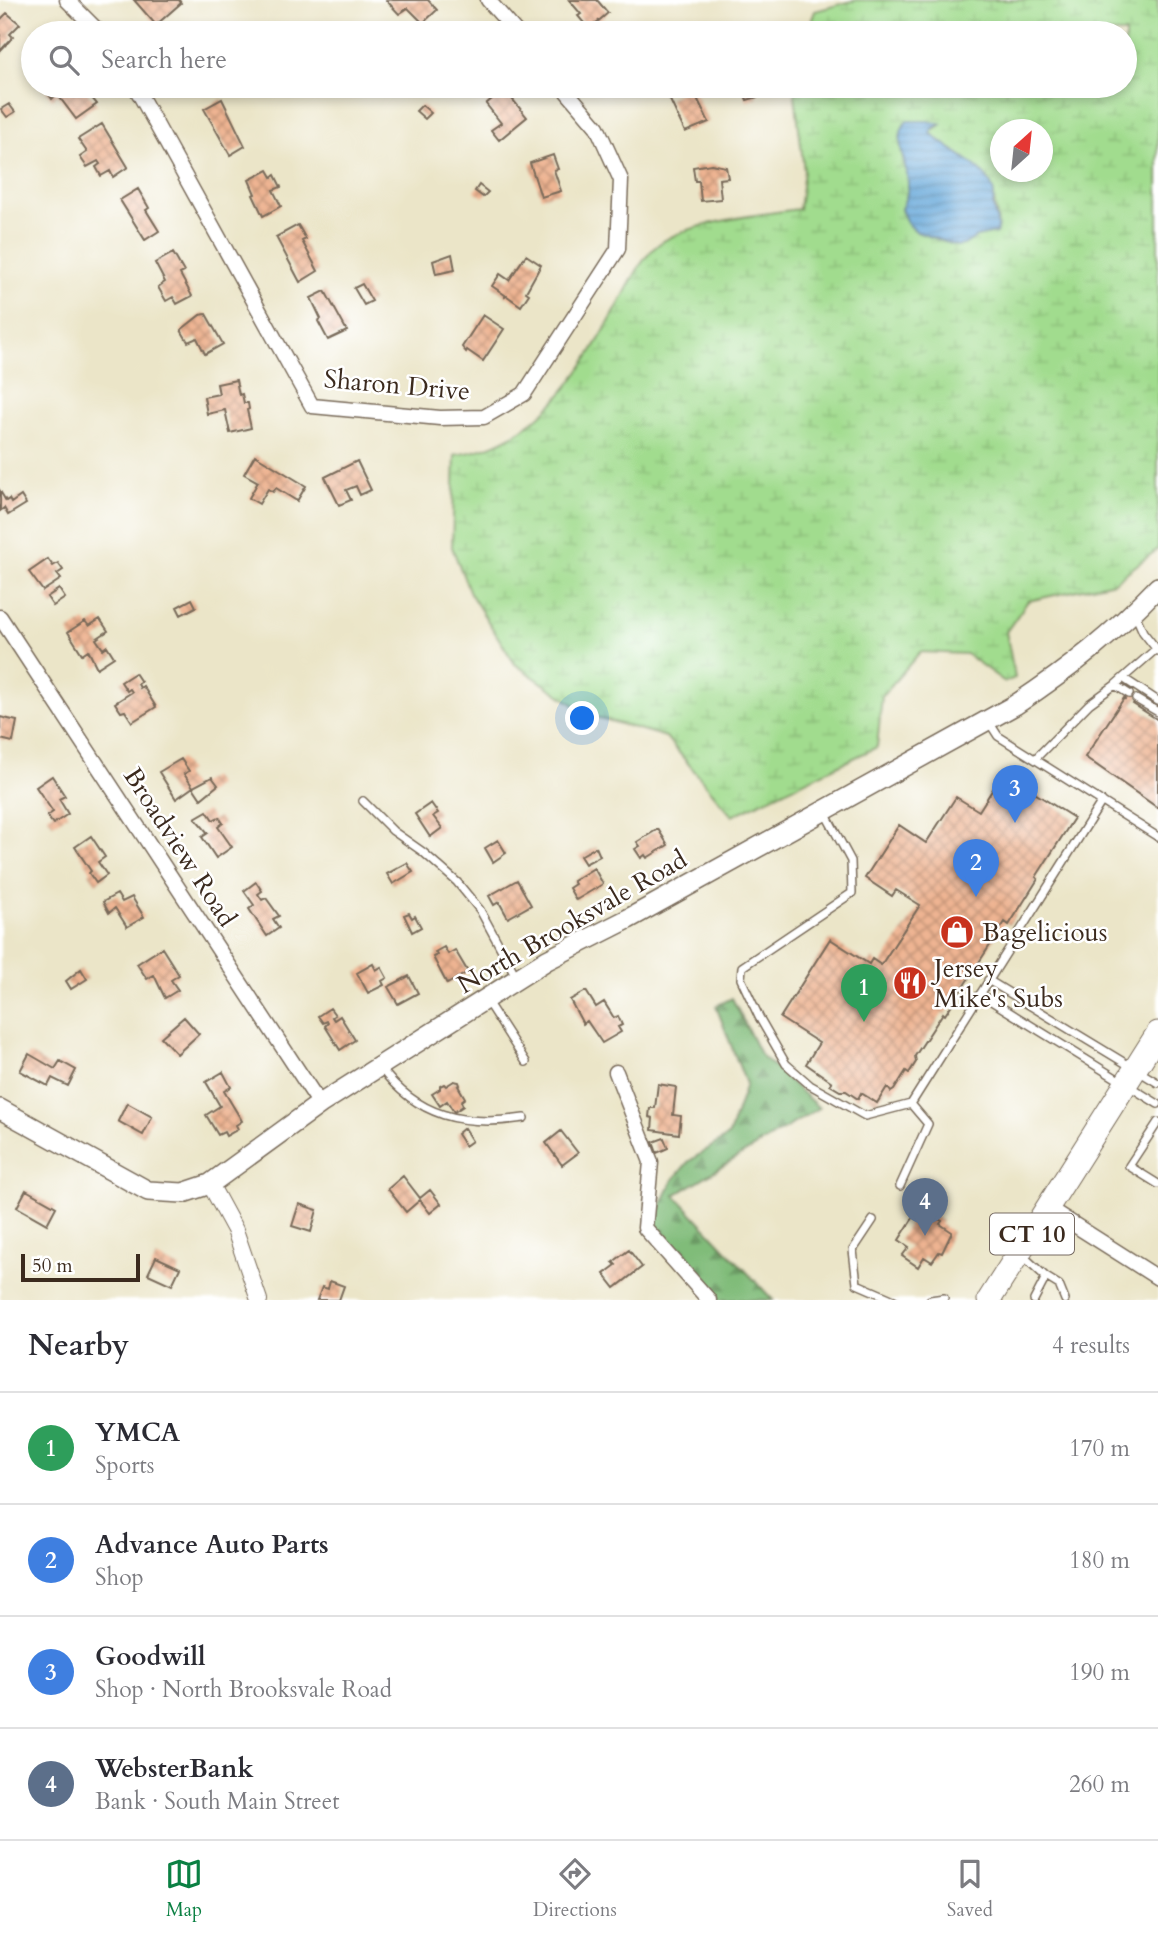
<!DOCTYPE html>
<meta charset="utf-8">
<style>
body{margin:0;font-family:Cardo,serif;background:#f2f2f3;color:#2b2b33}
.compass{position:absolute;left:990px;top:119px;width:63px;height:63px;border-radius:50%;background:#fff;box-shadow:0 4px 10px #0003;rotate:27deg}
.scale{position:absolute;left:21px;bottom:18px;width:119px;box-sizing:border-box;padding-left:7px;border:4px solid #3b2a1e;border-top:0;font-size:19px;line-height:24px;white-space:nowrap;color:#3b2a1e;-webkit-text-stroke:5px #fff;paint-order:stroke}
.you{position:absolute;left:583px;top:719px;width:24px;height:24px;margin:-18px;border:5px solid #fff;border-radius:50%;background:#1a73e8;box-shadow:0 0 0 10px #1a73e833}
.badge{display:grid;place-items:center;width:46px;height:46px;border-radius:50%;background:#0b8043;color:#fff;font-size:23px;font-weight:700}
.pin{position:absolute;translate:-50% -58px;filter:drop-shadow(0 2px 4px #0008)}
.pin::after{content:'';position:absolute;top:37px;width:24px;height:21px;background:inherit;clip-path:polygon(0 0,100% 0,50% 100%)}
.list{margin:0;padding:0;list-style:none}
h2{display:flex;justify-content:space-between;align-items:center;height:91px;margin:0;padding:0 28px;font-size:30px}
h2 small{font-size:23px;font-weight:400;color:#7c7c81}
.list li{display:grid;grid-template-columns:46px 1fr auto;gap:21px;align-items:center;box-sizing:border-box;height:112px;padding:0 28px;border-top:2px solid #e1e1e2}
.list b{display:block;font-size:26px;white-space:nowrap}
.list p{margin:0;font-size:23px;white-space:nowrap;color:#7c7c81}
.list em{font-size:23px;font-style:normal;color:#7c7c81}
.icon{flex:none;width:38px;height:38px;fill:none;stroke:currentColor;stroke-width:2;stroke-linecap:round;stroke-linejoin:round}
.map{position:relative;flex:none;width:1158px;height:1300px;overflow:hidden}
.search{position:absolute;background:#fff;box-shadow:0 4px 10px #0003;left:21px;right:21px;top:21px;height:77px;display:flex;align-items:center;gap:18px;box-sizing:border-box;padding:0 24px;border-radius:38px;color:#7c7c81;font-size:26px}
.sheet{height:539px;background:#fff}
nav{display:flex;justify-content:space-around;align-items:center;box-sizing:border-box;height:98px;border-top:2px solid #e1e1e2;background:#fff;font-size:19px;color:#7c7c81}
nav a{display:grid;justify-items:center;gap:4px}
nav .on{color:#0b8043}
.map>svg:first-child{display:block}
.forest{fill:url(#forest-firs);stroke:#5e734c;stroke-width:2}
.wetland{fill:url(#wetland-marsh);stroke:#6e8356;stroke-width:2;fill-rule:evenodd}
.water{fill:url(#water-rules);stroke:#50697c;stroke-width:2}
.building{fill:url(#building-cross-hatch)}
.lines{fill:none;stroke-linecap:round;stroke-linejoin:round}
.service-casing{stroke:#796b5a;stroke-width:10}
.minor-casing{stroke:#796b5a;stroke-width:17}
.tertiary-casing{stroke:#796b5a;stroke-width:18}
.secondary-casing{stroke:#796b5a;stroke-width:22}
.trunk-casing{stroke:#796b5a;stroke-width:25}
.service{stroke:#fff;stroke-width:7}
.minor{stroke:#fff;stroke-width:14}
.tertiary{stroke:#fff;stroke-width:16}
.secondary{stroke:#fff;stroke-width:19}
.trunk{stroke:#fff;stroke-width:23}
.labels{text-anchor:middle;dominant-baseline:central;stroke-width:5;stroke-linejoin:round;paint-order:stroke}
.shield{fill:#fff;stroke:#766a62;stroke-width:2}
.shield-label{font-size:24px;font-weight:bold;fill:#3b2a1e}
.street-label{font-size:26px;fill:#3b2a1e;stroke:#fff}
.poi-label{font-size:26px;fill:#3b2a1e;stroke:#fff;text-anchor:start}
</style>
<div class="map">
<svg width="1158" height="1300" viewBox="0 0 1158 1300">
<defs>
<pattern id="forest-firs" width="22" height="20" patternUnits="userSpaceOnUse" patternTransform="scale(1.75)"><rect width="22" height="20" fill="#80bc79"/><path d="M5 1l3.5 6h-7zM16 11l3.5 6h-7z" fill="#6a9963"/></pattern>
<pattern id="wetland-marsh" width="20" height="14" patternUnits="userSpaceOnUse" patternTransform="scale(1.75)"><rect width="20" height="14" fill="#a1dc8e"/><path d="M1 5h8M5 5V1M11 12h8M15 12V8" fill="none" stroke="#8cbd7a"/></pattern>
<pattern id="water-rules" width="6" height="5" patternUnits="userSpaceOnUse" patternTransform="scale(1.75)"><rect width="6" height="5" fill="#66a8da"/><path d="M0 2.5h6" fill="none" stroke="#5589b0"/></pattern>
<pattern id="building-cross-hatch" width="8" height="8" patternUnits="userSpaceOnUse" patternTransform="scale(1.75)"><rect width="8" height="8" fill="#eeb492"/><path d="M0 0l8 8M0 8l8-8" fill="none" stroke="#c29377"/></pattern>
</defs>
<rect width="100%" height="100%" fill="#fff"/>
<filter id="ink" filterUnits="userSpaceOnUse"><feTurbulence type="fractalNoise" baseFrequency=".0143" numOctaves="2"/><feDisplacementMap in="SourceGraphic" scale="14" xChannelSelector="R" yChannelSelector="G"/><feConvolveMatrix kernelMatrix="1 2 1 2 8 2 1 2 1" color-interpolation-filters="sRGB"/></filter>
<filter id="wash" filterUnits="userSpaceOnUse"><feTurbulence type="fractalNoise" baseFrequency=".00686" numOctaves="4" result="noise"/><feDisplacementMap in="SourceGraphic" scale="28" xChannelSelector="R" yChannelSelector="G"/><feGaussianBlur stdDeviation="1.57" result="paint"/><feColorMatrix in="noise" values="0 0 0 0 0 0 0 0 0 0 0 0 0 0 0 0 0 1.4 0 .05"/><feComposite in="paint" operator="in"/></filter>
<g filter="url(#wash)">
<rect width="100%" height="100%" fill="#ebe5c8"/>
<path class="forest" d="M732 998 760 1054 819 1108 675 1195 773 1300H716L655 1229 662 1203 673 1180 688 1162 729 1135 746 1084 716 1006Z"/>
<path class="wetland" d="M856 0H1158V549L1114 582 1028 601 1006 632 1015 678 1005 682 966 654 920 652 882 696 877 747 732 816 666 737 589 715 515 664 470 593 452 547 455 455C539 444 581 374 618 306 630 285 639 260 659 244 689 222 762 214 799 209L804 171 794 86H1125V33H807L815 11ZM908 121H928L940 125 930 132 994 194C993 207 1001 222 996 233L975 237 964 245 950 243 917 232 901 209C905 200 909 192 908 182 907 164 891 135 908 121ZM1000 130H1042V172H1000Z"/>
<path class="water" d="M907 121H928L941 124 935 127 930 132C947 151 992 167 994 195 994 198 993 202 993 206 994 216 1000 223 996 233L976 237 964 245 957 246 917 232 907 223 901 209C905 200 909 192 908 182 907 164 892 136 907 121Z"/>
<g id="blocks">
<path class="building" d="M134 0H179L181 3 156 25Z
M386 0H428L437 10 423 23 408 8 399 14Z
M569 0H597L608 13 589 29 578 16 581 14Z
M7 13 20 24 10 34 13 37 0 51V20Z
M670 22 683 33H661Z
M631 23 642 33H623Z
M43 86H82L97 104 76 119 57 94 52 99Z
M692 88 709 122 685 132 669 98Z
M504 89 527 117 499 140 491 130 501 123 486 104Z
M754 90 757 97 747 100 744 93Z
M222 99 245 146 230 155 204 109Z
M9 104 15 112 7 117 1 109Z
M422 105 431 113 425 119 416 111Z
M102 124 128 167 113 177 110 171 101 176 96 167 100 164 98 161 87 167 80 157 87 152 78 139Z
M553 155 558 169 554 170 561 191 541 197 530 163Z
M711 164 726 167 728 178 719 179 721 199 701 201 699 181H695L693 167Z
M268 170 272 177 275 175 281 187 273 190 281 206 263 216 253 195 255 194 249 180Z
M479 185 488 192 483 197 475 191Z
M138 189 149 208 146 210 159 231 145 240 120 200Z
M298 225 306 239 302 241 318 271 300 282 276 237Z
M173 253 184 272 180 274 192 296 177 304 173 297 166 301 158 287 165 282 155 263Z
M452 254 455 270 436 274 433 261Z
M526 255 541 265 526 292 529 294 521 306 507 296 505 297V295L492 286 500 274 509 280Z
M362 284 372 301 364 305 354 288Z
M325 291 347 331 328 340 318 321 321 319 311 298Z
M206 314 223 344 205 354 197 338 188 342 181 330 200 315Z
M483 315 504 329 483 361 467 350 466 352 462 347Z
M236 380 239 395 242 394 244 403H248L249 409 247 410 251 428 230 433 225 410 207 414 204 397 219 394 217 384Z
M255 455 306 486 297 501 276 488 273 492 268 489 259 504 249 498 258 482 244 474Z
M357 461 371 490 360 495 356 486 346 490 351 500 339 505 325 477Z
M0 491 6 501 9 499 11 503 21 496 26 504 8 515 4 508 0 511Z
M48 559 53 566 58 563 63 570 57 574 61 579 43 591 29 572Z
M59 589 65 598 53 606 47 597Z
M192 599 196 607 181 615 177 607Z
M100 619 108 631 96 639 103 649 107 646 114 657 97 668 88 650 82 654 68 632 85 621 89 626Z
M135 673 141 682 138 684 140 688 143 686 156 707 132 722 125 711 121 712 115 703 132 692 130 689 127 691 121 682Z
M1133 689 1140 694 1133 704 1158 720V808L1085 757 1124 698 1125 699Z
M0 717 17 721 13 742 0 739Z
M181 759 189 771 184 774 193 787 176 799 159 772Z
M1003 773 1074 818 1036 877 1038 879 1009 925 1005 922 945 1015 943 1013 932 1030 915 1056 916 1062 909 1073 906 1071 894 1090 891 1092 887 1087 877 1103 861 1093 858 1099 846 1091H840L830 1085 832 1082 806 1064 819 1043 780 1018 830 939 869 964 872 959 881 965 920 905 896 890 892 896 865 878 899 825 926 843 956 797 979 811Z
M52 776 65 796 59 799 68 814 53 824 47 816 53 812 36 787Z
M212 777 218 785 201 799 193 787Z
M431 803 438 813 433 816 442 828 430 837 415 814Z
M207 811 213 820 219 817 223 823 218 827 232 847 216 858 202 837 208 833 195 818Z
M658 829 668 845 647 858 645 855 641 858 635 849 640 846 637 842Z
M91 836 105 857 98 862 107 875 96 883 89 873 91 871 75 847Z
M498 840 506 853 493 862 485 848Z
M596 847 600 856 585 864 580 856Z
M407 863 413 872 393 884 387 874Z
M594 868 603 884 576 900 569 888 575 884 573 881Z
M517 880 531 905 508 918 499 902 494 905 489 896Z
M256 882 262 891 258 894 262 900 266 898 279 916 273 919 279 928 267 936 249 909 254 905 244 891Z
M117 894 122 902 132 897 144 917 127 927 115 908 109 913 103 902Z
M409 913 412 918 415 916 421 927 412 932 404 915Z
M444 947 448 954 455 950 468 972 447 984 433 957 437 955 435 952Z
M162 948 179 975 171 980 178 990 165 998 154 975 147 979 137 964Z
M373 964 376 970 381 967 387 978 382 981 384 985 368 993 357 973Z
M81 969 87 979 71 989 66 981Z
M409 976 418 993 398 1004 388 987Z
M586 991 596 1007 604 1002 614 1018 618 1016 622 1025 618 1027 621 1032 602 1043 587 1021 583 1024 570 1000Z
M330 1008 335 1015 332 1017 334 1020 340 1016 355 1040 340 1050 325 1026 328 1023 327 1021 323 1023 318 1016Z
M184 1017 199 1034 177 1054 161 1037Z
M29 1054 55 1069 60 1061 76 1070 68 1086 52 1078 48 1086 20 1071Z
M223 1072 231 1087 224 1091 242 1121 236 1125 238 1129 226 1136 224 1132 218 1135 206 1115 220 1106 206 1082Z
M454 1081 459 1082 460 1085 458 1086 465 1098 461 1101 463 1106 454 1112 447 1101 440 1106 432 1094 440 1089V1086L444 1084 446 1086Z
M658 1084 676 1087 673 1115 681 1116 679 1134 652 1130 653 1118 649 1117 650 1108H655Z
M127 1103 152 1117 143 1135 118 1121Z
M464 1128 472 1141 465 1146 457 1134Z
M561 1131 578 1153 562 1165 546 1143Z
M664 1138 668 1148 657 1153 653 1142Z
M403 1176 420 1198 430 1190 441 1204 430 1213 420 1200 406 1212 388 1189Z
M26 1190 56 1207 47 1224 17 1207Z
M299 1204 317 1210 311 1232 292 1226Z
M918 1210 930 1218 932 1215 942 1221 940 1224 952 1232 942 1253 939 1252 932 1262 924 1257 918 1267 902 1256 909 1247 899 1240Z
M629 1250 642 1267 615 1288 604 1274 616 1265 613 1262Z
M156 1257 180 1268 172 1285 148 1274Z
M330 1281 344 1286 339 1300H317L322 1287 328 1289Z"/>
</g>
</g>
<g filter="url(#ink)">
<use href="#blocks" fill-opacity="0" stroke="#796b5a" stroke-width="2"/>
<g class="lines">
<g class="service-casing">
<path id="service" d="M1135 614 1143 632 1158 651
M1123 678 1158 701
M1115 685 1129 694
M1136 699 1158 712
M989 722 998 736 1158 837
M1036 758 1089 704 1115 685 1156 649
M363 801 393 831 423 852 457 882 480 910 517 978
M825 813 851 861 852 893 742 967 741 979 759 1017 786 1064 810 1085 865 1116 911 1104 1102 801
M988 980 1158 1083
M980 994 1158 1104
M486 1000 526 1062
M380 1067C417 1117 464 1127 524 1118
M1158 1122 1129 1166 1158 1184
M900 1186 928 1124 911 1104
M873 1220 853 1250 857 1284 894 1300
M1021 1254 1046 1277 1059 1285 1065 1300
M930 1300 944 1298
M1034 1300 1046 1277"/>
</g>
<g class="minor-casing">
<path id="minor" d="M67 0 100 33
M488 0 517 33
M135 86 312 406 440 418 484 417 524 394 618 249 621 180 597 127 562 86
M0 617 320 1104
M616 1072 651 1162 645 1228 709 1300
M1048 1208 1158 1278"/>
</g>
<g class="tertiary-casing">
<path id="tertiary" d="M210 1184 235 1230 259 1300"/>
</g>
<g class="secondary-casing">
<path id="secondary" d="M0 1109 148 1191 183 1193 210 1184 320 1104 547 960 628 919 1015 705C1071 668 1112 635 1158 587"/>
</g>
<g class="trunk-casing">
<path id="trunk" d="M989 1300 1158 1033"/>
</g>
<use href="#service" class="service"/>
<use href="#minor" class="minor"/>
<use href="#tertiary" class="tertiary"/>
<use href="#secondary" class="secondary"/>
<use href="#trunk" class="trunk"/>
</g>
</g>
<defs>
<g id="shop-disc" transform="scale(1.75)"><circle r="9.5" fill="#c8321e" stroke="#fff"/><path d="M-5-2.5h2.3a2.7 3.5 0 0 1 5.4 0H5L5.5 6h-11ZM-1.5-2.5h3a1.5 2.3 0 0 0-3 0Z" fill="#fff"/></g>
<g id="restaurant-disc" transform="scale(1.75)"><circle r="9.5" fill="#c8321e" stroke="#fff"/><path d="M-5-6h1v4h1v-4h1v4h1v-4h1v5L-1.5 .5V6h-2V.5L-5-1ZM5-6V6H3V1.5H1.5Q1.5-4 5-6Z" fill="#fff"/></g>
</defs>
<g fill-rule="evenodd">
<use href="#shop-disc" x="957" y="932"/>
<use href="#restaurant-disc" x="910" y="983"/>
</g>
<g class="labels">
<rect class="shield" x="990" y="1213.5" width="84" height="41" rx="5"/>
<g class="shield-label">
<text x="1032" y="1234">CT 10</text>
</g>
<g class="street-label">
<text transform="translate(397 385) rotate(5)">Sharon Drive</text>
<text transform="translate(180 847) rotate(57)">Broadview Road</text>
<text transform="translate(572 922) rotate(-30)">North Brooksvale Road</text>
</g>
<g class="poi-label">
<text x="982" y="932">Bagelicious</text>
<text x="934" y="968">Jersey<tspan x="934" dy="30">Mike's Subs</tspan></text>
</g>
</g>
</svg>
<svg class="compass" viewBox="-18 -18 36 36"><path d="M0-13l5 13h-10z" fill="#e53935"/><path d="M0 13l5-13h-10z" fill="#7c7c81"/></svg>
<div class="scale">50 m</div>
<div class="you"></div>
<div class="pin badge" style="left:864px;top:1022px;background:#2e9e5b">1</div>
<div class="pin badge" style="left:976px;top:897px;background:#3f7fe0">2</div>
<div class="pin badge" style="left:1015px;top:823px;background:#3f7fe0">3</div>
<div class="pin badge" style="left:925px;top:1236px;background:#5c6f8a">4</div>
<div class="search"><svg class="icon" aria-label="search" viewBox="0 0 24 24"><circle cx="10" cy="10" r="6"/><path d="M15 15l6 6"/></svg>Search here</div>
</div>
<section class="sheet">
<h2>Nearby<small>4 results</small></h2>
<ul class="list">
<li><span class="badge" style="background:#2e9e5b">1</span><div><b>YMCA</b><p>Sports</p></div><em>170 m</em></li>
<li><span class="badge" style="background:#3f7fe0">2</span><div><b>Advance Auto Parts</b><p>Shop</p></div><em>180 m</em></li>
<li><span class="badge" style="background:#3f7fe0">3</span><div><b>Goodwill</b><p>Shop · North Brooksvale Road</p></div><em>190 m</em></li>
<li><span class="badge" style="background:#5c6f8a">4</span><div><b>WebsterBank</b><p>Bank · South Main Street</p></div><em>260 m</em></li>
</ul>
</section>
<nav>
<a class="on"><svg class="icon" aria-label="map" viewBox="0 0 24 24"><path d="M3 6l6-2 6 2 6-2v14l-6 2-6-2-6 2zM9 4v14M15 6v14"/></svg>Map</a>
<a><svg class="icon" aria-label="directions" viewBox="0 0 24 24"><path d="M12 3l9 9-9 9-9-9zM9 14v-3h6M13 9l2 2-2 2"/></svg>Directions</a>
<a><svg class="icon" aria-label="saved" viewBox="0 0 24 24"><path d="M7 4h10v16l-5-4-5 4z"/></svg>Saved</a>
</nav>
